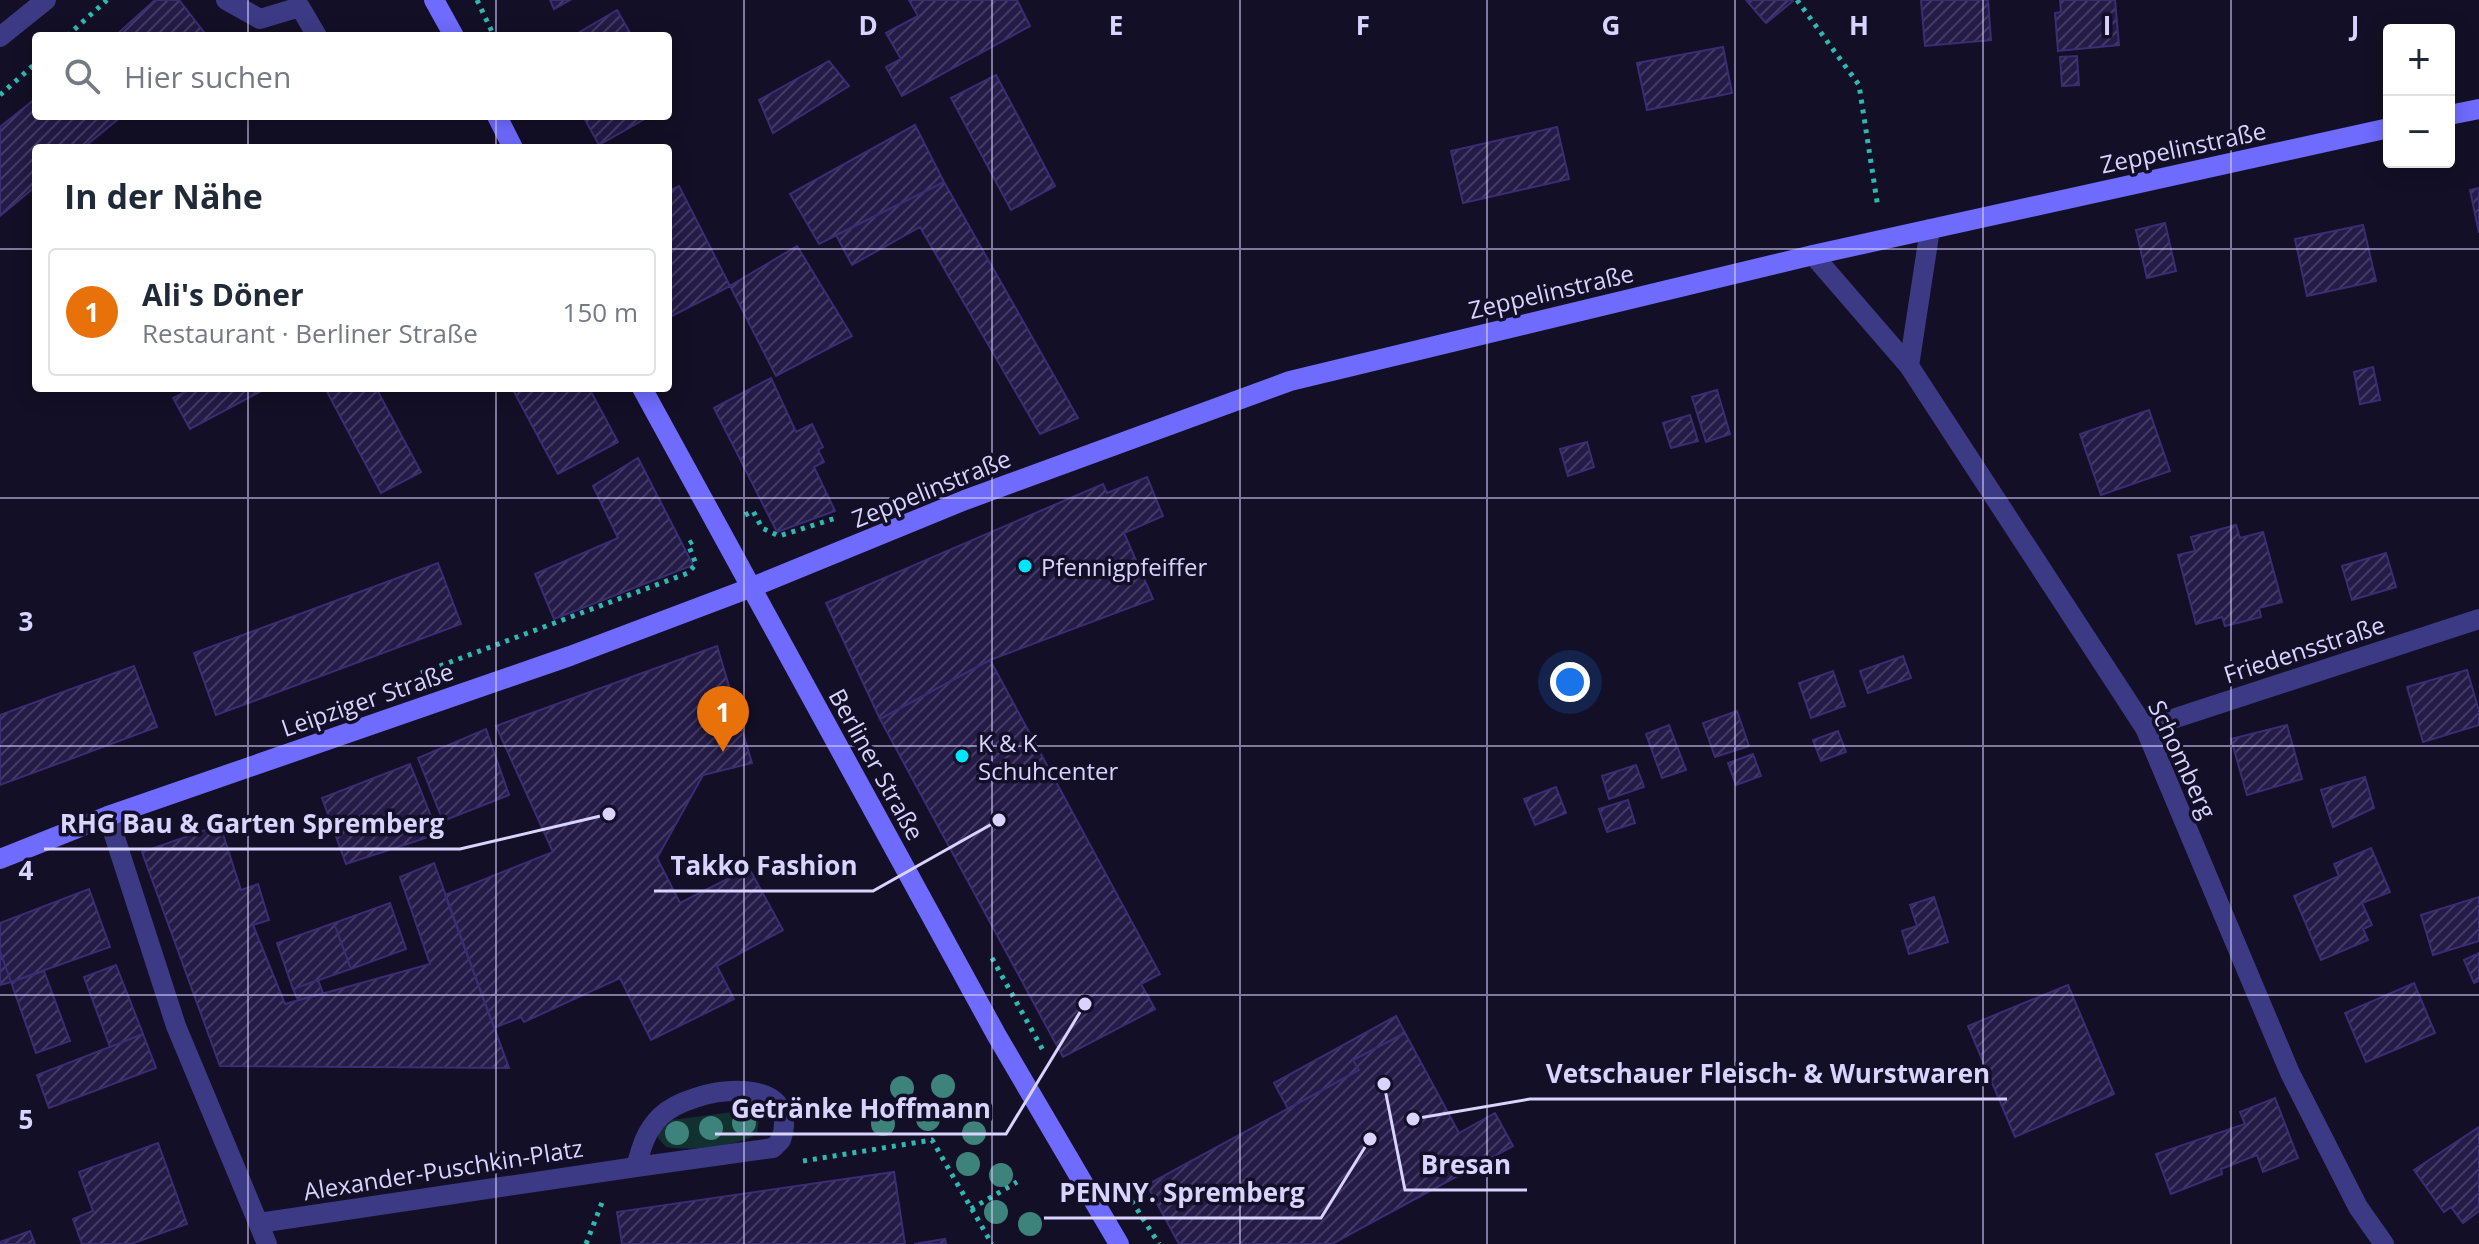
<!DOCTYPE html>
<html lang="de">
<meta charset="utf-8">
<style>
body{margin:0;font-family:"Open Sans",sans-serif;background:#f2f2f3;color:#1f2937}
.controls{position:absolute;right:24px;top:24px;display:grid;overflow:hidden;border-radius:8px;box-shadow:0 4px 20px #0003}
.controls button{width:72px;height:72px;display:grid;place-items:center;padding:0;border:0;border-bottom:2px solid #e0e1e3;background:#fff;color:#1f2937;font:40px sans-serif}
.you{position:absolute;left:1570px;top:682px;width:28px;height:28px;margin:-20px;border:6px solid #fff;border-radius:50%;background:#1a73e8;box-shadow:0 0 0 12px #1a73e833}
.badge{display:grid;place-items:center;width:52px;height:52px;border-radius:50%;background:#db2777;color:#fff;font-size:26px;font-weight:700}
.pin{position:absolute;translate:-50% -66px;filter:drop-shadow(0 2px 4px #0008)}
.pin::after{content:'';position:absolute;top:42px;width:28px;height:24px;background:inherit;clip-path:polygon(0 0,100% 0,50% 100%)}
.list{margin:0;padding:0;list-style:none}
h2{display:flex;justify-content:space-between;align-items:center;height:104px;margin:0;padding:0 32px;font-size:34px}
h2 small{font-size:26px;font-weight:400;color:#747a83}
.list li{display:grid;grid-template-columns:52px 1fr auto;gap:24px;align-items:center;box-sizing:border-box;height:128px;margin:0 16px 16px;padding:0 16px;border:2px solid #e0e1e3;border-radius:8px}
.list b{display:block;font-size:30px;white-space:nowrap}
.list p{margin:0;font-size:26px;white-space:nowrap;color:#747a83}
.list em{font-size:26px;font-style:normal;color:#747a83}
.icon{flex:none;width:44px;height:44px;fill:none;stroke:currentColor;stroke-width:2;stroke-linecap:round;stroke-linejoin:round}
.map{position:relative;flex:none;width:2479px;height:1244px;overflow:hidden}
.search{position:absolute;background:#fff;box-shadow:0 4px 20px #0003;left:32px;top:32px;width:640px;height:88px;display:flex;align-items:center;gap:20px;box-sizing:border-box;padding:0 28px;border-radius:8px;color:#747a83;font-size:30px}
.panel{position:absolute;background:#fff;box-shadow:0 4px 20px #0003;left:32px;top:144px;width:640px;height:248px;border-radius:8px}
.map>svg:first-child{display:block}
.green{fill:#12302f}
.building{fill:url(#building-hatch);stroke:#3b2d73;stroke-width:2}
.lines{fill:none;stroke-linecap:round;stroke-linejoin:round}
.path{stroke:#2fb8b0;stroke-width:5;stroke-dasharray:4 6;stroke-linecap:butt}
.lane{stroke:#3d3a85;stroke-width:20}
.street{stroke:#3d3a85;stroke-width:20}
.secondary{stroke:#6f6bff;stroke-width:20}
.tree{fill:#3d827b}
.grid{fill:none;stroke:#d9d4ff;stroke-width:2;stroke-opacity:0.55}
.poi-dot{fill:#00e5ff;stroke:#130f26;stroke-width:3}
.labels{text-anchor:middle;dominant-baseline:central;stroke-width:7;stroke-linejoin:round;paint-order:stroke}
.street-label{font-size:24px;fill:#d9d4ff;stroke:#130f26}
.poi-label{font-size:24px;fill:#d9d4ff;stroke:#130f26;text-anchor:start}
.grid-label{font-size:26px;text-anchor:middle;font-weight:bold;fill:#d9d4ff;stroke:#130f26;stroke-width:7;stroke-linejoin:round;paint-order:stroke}
.leader{fill:none;stroke:#d9d4ff;stroke-width:3}
.callout-dot{fill:#d9d4ff;stroke:#130f26;stroke-width:3}
.callout-label{font-size:26px;text-anchor:middle;font-weight:bold;fill:#d9d4ff;stroke:#130f26;stroke-width:7;stroke-linejoin:round;paint-order:stroke}
</style>
<div class="map">
<svg width="2479" height="1244" viewBox="0 0 2479 1244">
<defs>
<pattern id="building-hatch" width="6" height="6" patternUnits="userSpaceOnUse" patternTransform="scale(2)"><rect width="6" height="6" fill="#241b47"/><path d="M-1 1l2-2M0 6l6-6M5 7l2-2" fill="none" stroke="#433b63"/></pattern>
</defs>
<rect width="100%" height="100%" fill="#130f26"/>
<path class="green" d="M740 1111 755 1113 759 1120 757 1134C736 1147 690 1151 666 1147L658 1138 659 1132 672 1120Z"/>
<path class="building" d="M155 0H179L207 36H115Z
M550 0H570L554 9Z
M909 0H1017L1030 26 902 96 886 67 901 59 886 33 918 16Z
M1746 0H1792L1793 1 1766 23Z
M1921 0H1988L1991 40 1925 46Z
M2060 0H2115L2119 45 2058 51 2055 13 2061 12Z
M617 10 632 36H573Z
M1723 47 1732 93 1647 110 1637 63Z
M2077 56 2079 85 2062 86 2060 57Z
M829 61 849 86 773 133 759 100Z
M996 75 1055 186 1011 210 951 98Z
M36 98V116H122L83 148H36V186L0 216V127Z
M583 116H650L599 145Z
M915 125 944 182 819 244 790 194Z
M1557 127 1569 179 1463 203 1451 151Z
M944 182 1078 418 1040 434 920 227 852 265 836 235Z
M679 186 730 286 668 318V191Z
M2479 188V233L2470 190Z
M2165 223 2176 271 2147 278 2136 230Z
M2363 225 2376 281 2307 296 2295 239Z
M797 246 852 336 776 376 730 286Z
M2373 367 2380 400 2360 404 2354 372Z
M771 378 796 432 812 424 823 447 818 450 824 462 814 467 835 511 777 532 714 408Z
M193 388H267L190 429 173 398Z
M325 388H376L421 472 381 493Z
M512 388H589L618 442 558 474Z
M1717 390 1730 434 1706 442 1692 397Z
M2149 410 2170 471 2101 495 2080 434Z
M1690 415 1698 441 1671 448 1663 423Z
M1587 442 1594 467 1568 476 1560 449Z
M638 458 693 565 554 619 535 574 618 538 593 486Z
M1147 477 1163 516 1124 533 1153 599 990 660 880 719 826 603 1103 484 1107 493Z
M2236 525 2240 538 2263 532 2282 602 2259 608 2261 617 2225 626 2222 617 2196 624 2178 555 2195 551 2191 537Z
M2386 553 2396 587 2352 600 2342 566Z
M438 563 461 624 216 715 194 653Z
M717 646 752 763 703 775 657 858 680 903 749 868 783 930 717 966 734 999 651 1040 620 978 524 1022 521 1017 494 1028 445 895 553 852 496 726Z
M1903 656 1911 678 1868 693 1860 671Z
M990 660 1160 974 1141 984 1155 1009 1063 1057 880 719Z
M134 666 157 727 0 785V715Z
M2467 670 2479 711V725L2423 742 2407 687Z
M1833 671 1845 706 1811 718 1799 683Z
M1737 711 1749 746 1715 757 1703 723Z
M1669 725 1686 770 1662 778 1646 734Z
M2287 725 2302 779 2247 795 2231 739Z
M486 729 509 795 443 821 418 758Z
M1838 731 1846 752 1821 761 1813 740Z
M1753 754 1761 776 1736 785 1728 763Z
M410 764 438 834 346 864 322 798Z
M1636 765 1644 787 1609 799 1602 776Z
M2365 777 2374 808 2333 827 2321 790Z
M1556 787 1566 813 1535 825 1524 799Z
M1628 800 1635 823 1607 832 1599 809Z
M220 825 241 890 258 884 269 920 253 925 285 1004 430 964 400 877 434 863 509 1068 220 1066 142 852Z
M2371 848 2390 892 2362 903 2372 925 2363 929 2368 940 2321 960 2294 896 2339 876 2334 864Z
M89 889 110 947 11 982 0 951V923Z
M1934 897 1948 942 1909 954 1902 931 1917 926 1910 905Z
M2479 897V941L2433 955 2421 915Z
M390 903 406 949 351 969 334 923Z
M334 923 351 969 293 989 277 943Z
M0 951 11 982 0 985Z
M2479 953V981L2474 983 2464 960Z
M116 965 143 1034 110 1047 84 977Z
M44 971 70 1041 36 1053 11 982Z
M318 980 323 993 298 1000 293 989Z
M2414 983 2435 1033 2366 1062 2345 1013Z
M2068 985 2114 1094 2015 1137 1968 1026Z
M1396 1016 1405 1033 1353 1060 1359 1070 1288 1109 1274 1083Z
M1405 1033 1459 1133 1495 1113 1513 1146 1332 1244H1179L1147 1185 1359 1070 1353 1060Z
M143 1034 156 1068 49 1108 37 1075Z
M2275 1098 2298 1158 2263 1172 2257 1155 2221 1169 2222 1174 2171 1194 2156 1154 2245 1124 2240 1112Z
M2479 1127V1211L2463 1223 2451 1207 2444 1212 2414 1170Z
M158 1143 187 1224 131 1244H82L73 1219 93 1211 79 1172Z
M894 1172 905 1244H622L617 1212Z
M30 1231 35 1244H0V1242Z
M945 1239 946 1244H914Z"/>
<g class="lines">
<path class="path" d="M477 0 494 36
M1797 0 1859 85 1878 208
M67 36 107 0
M0 95 36 63
M745 515 753 511 762 528 779 536 839 517
M421 673 688 573 696 564 688 544 693 541
M992 958 1045 1054
M803 1161 932 1140 992 1244
M1121 1184 1159 1244
M971 1209 1017 1182
M586 1244 603 1200"/>
<path class="lane" d="M226 0 260 19 300 7 317 36"/>
<path class="street" d="M0 37 46 0
M1813 255 1909 366 2145 728 2290 1073 2358 1207 2384 1244
M1909 366 1930 229
M2145 728 2479 619
M108 816 176 1026 267 1244
M259 1223 636 1167C641 1148 646 1130 661 1116 691 1087 804 1070 781 1140L773 1148 636 1167"/>
<path class="secondary" d="M434 0 454 36
M2449 115 2479 109
M497 116 513 148
M642 388 997 1036 1119 1244
M0 859 108 816 570 656 750 588 965 500 1290 381 1813 255 2389 128"/>
</g>
<g class="tree">
<circle cx="943" cy="1086" r="12"/>
<circle cx="902" cy="1088" r="12"/>
<circle cx="928" cy="1119" r="12"/>
<circle cx="744" cy="1123" r="12"/>
<circle cx="883" cy="1124" r="12"/>
<circle cx="711" cy="1128" r="12"/>
<circle cx="677" cy="1133" r="12"/>
<circle cx="974" cy="1133" r="12"/>
<circle cx="968" cy="1164" r="12"/>
<circle cx="1001" cy="1175" r="12"/>
<circle cx="996" cy="1212" r="12"/>
<circle cx="1030" cy="1224" r="12"/>
</g>
<path class="grid" d="M248 0V36M496 0V36M744 0V1244M992 0V1244M1240 0V1244M1487 0V1244M1735 0V1244M1983 0V1244M2231 0V1244M248 116V148M496 116V148M0 249H36M668 249H2479M248 388V1244M496 388V1244M0 498H2479M0 746H2479M0 995H2479"/>
<g class="poi-dot">
<circle cx="1025" cy="566" r="8"/>
<circle cx="962" cy="756" r="8"/>
</g>
<g class="labels">
<g class="street-label">
<text transform="translate(2183 147) rotate(-12)">Zeppelinstraße</text>
<text transform="translate(1551 291) rotate(-13)">Zeppelinstraße</text>
<text transform="translate(931 488) rotate(-22)">Zeppelinstraße</text>
<text transform="translate(2304 649) rotate(-18)">Friedensstraße</text>
<text transform="translate(367 699) rotate(-19)">Leipziger Straße</text>
<text transform="translate(2183 759) rotate(65)">Schomberg</text>
<text transform="translate(877 764) rotate(61)">Berliner Straße</text>
<text transform="translate(443 1169) rotate(-9)">Alexander-Puschkin-Platz</text>
</g>
<g class="poi-label">
<text x="1041" y="566">Pfennigpfeiffer</text>
<text x="978" y="742">K &amp; K<tspan x="978" dy="28">Schuhcenter</tspan></text>
</g>
</g>
<g class="grid-label">
<text x="868" y="35">D</text>
<text x="1116" y="35">E</text>
<text x="1363" y="35">F</text>
<text x="1611" y="35">G</text>
<text x="1859" y="35">H</text>
<text x="2107" y="35">I</text>
<text x="2355" y="35">J</text>
<text x="26" y="631">3</text>
<text x="26" y="880">4</text>
<text x="26" y="1129">5</text>
</g>
<path class="leader" d="M609 814L460 849H44M999 820L873 891H654M1413 1119L1530 1099H2007M1085 1004L1006 1134H715M1384 1084L1405 1190H1527M1370 1139L1321 1218H1044"/>
<g class="callout-dot">
<circle cx="609" cy="814" r="8"/>
<circle cx="999" cy="820" r="8"/>
<circle cx="1413" cy="1119" r="8"/>
<circle cx="1085" cy="1004" r="8"/>
<circle cx="1384" cy="1084" r="8"/>
<circle cx="1370" cy="1139" r="8"/>
</g>
<g class="callout-label">
<text x="252" y="833">RHG Bau &amp; Garten Spremberg</text>
<text x="764" y="875">Takko Fashion</text>
<text x="1768" y="1083">Vetschauer Fleisch- &amp; Wurstwaren</text>
<text x="861" y="1118">Getränke Hoffmann</text>
<text x="1466" y="1174">Bresan</text>
<text x="1182" y="1202">PENNY. Spremberg</text>
</g>
</svg>
<div class="controls">
<button>+</button>
<button>−</button>
</div>
<div class="you"></div>
<div class="pin badge" style="left:723px;top:752px;background:#e8710a">1</div>
<div class="search"><svg class="icon" aria-label="search" viewBox="0 0 24 24"><circle cx="10" cy="10" r="6"/><path d="M15 15l6 6"/></svg>Hier suchen</div>
<section class="panel">
<h2>In der Nähe<small></small></h2>
<ul class="list">
<li><span class="badge" style="background:#e8710a">1</span><div><b>Ali's Döner</b><p>Restaurant · Berliner Straße</p></div><em>150 m</em></li>
</ul>
</section>
</div>
